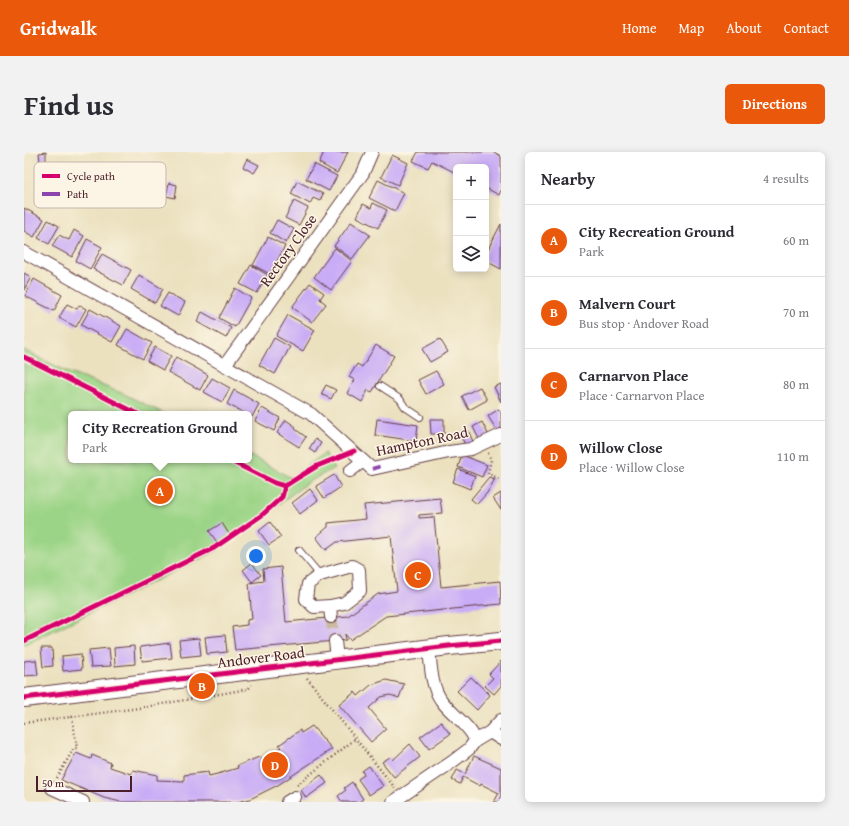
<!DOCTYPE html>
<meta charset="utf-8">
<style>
body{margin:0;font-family:"Gentium Book Plus",serif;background:#f2f2f3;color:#2b2b33}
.controls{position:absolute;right:12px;top:12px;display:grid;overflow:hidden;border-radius:6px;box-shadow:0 2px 10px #0003}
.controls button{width:36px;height:36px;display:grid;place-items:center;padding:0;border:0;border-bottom:1px solid #e1e1e2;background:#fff;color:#2b2b33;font:20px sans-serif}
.scale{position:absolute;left:12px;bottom:10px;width:96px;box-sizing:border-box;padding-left:4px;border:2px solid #4a1f2b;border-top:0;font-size:11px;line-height:14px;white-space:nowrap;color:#4a1f2b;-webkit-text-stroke:3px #fcf5e5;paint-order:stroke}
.you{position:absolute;left:232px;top:404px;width:14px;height:14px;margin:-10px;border:3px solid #fff;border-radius:50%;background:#1a73e8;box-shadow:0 0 0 6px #1a73e833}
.badge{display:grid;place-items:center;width:26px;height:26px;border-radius:50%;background:#ea580c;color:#fff;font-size:13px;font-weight:700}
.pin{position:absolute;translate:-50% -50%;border:2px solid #fff;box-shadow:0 1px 4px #0006}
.popup{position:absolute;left:44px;top:259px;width:184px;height:52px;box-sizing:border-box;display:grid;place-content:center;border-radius:6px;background:#fff;filter:drop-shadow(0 1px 3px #0005);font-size:13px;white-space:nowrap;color:#7c7c81}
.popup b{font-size:15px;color:#2b2b33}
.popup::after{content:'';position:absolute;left:50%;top:100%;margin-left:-8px;border:8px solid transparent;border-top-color:#fff}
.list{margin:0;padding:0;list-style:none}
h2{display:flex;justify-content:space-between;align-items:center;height:52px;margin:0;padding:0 16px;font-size:17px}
h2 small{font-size:13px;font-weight:400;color:#7c7c81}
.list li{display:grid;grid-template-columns:26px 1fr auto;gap:12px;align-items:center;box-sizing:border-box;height:72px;padding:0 16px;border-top:1px solid #e1e1e2}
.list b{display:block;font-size:15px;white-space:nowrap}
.list p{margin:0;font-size:13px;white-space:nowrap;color:#7c7c81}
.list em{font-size:13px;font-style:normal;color:#7c7c81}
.icon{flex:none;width:22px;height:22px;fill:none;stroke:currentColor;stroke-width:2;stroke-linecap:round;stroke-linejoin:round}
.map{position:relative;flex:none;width:477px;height:650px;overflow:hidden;border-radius:6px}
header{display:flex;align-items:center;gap:24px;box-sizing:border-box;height:56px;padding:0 20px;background:#ea580c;color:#fff}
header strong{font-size:19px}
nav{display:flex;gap:22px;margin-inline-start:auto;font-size:14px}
.intro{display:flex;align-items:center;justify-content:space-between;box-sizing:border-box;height:96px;padding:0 24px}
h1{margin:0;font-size:28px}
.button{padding:10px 18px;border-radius:6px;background:#ea580c;color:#fff;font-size:14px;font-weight:700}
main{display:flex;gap:24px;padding:0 24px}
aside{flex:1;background:#fff;border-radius:6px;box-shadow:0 2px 10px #0003}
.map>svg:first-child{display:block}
.green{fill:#9bd486;stroke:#727a58}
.building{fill:#c9acf6}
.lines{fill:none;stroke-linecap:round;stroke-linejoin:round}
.street-tunnel{stroke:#cbbaa1;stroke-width:12;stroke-dasharray:12 6;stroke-linecap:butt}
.lane-casing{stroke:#623c41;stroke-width:8}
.street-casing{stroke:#623c41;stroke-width:14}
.primary-casing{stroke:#623c41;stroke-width:20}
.path{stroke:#623c41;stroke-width:2.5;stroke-dasharray:1 3;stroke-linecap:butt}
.lane{stroke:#fff;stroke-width:6}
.street{stroke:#fff;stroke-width:12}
.primary{stroke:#fff;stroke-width:18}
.quiet{stroke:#8e44ad;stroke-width:4;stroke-dasharray:8 4;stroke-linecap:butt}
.cycleway-casing{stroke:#fcf5e5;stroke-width:8}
.cycleway{stroke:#d6006c;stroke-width:5}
.labels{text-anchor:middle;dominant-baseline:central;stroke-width:3;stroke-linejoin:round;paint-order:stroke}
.street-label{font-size:15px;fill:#4a1f2b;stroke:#fcf5e5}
.key{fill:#fcf5e5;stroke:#c7b5ad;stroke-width:1}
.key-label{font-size:11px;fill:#4a1f2b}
</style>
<header>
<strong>Gridwalk</strong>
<nav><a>Home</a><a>Map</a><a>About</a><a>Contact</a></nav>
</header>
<div class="intro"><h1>Find us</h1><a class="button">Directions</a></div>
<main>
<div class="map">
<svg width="477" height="650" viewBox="0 0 477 650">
<rect width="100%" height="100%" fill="#fcf5e5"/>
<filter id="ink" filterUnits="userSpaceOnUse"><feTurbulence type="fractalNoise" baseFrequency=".025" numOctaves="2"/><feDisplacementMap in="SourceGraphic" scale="8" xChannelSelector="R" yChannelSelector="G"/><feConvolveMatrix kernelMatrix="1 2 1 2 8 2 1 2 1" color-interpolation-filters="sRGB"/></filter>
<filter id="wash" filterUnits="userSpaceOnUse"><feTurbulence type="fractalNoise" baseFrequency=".012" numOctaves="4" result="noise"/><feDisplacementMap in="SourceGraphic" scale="16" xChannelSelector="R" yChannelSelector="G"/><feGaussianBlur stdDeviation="0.9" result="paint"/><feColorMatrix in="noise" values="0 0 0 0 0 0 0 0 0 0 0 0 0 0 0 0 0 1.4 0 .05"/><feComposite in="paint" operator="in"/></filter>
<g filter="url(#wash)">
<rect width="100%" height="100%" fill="#ebe1bf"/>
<path class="green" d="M0 198 43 220 100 242 141 262H47V308H225V303L267 326 301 301 310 316 283 331 192 399 0 493Z"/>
<g id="blocks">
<path class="building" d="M22 0V9L16 10 15 1Z
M300 0H324L313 21 295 11Z
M394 0H470L477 4V38L475 43 462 36V15H432V21L408 9 404 16 389 9Z
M368 3 384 11 374 33 357 25Z
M223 7 235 13 230 21 219 15Z
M290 12 313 24 305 39 282 27Z
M72 15 80 19 75 30 67 26Z
M40 16V25L29 26 28 17Z
M126 17 137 18 136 29 125 28Z
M119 28V30L130 29 131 32H135L136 44 113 46 111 29Z
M354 28 380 41 371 59 345 46Z
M273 29 299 42 296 49 289 46 286 52 267 42Z
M145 31 153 33 151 46 142 44Z
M270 49 284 56 275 73 261 66Z
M349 51 363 58 354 76 333 65 339 52 347 56Z
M0 56 20 67 10 85 0 79Z
M24 68 35 74 25 92 14 86Z
M253 68 270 77 262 91 246 81Z
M327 70 346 83 328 107 310 94Z
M477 72V117L462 109V101Z
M50 78 60 84 48 105 28 94 35 83 45 88Z
M244 85 261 94 246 122 229 113Z
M63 87 78 95 66 117 52 109Z
M311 96 328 109 307 138 290 125Z
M78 102 107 118 99 133 69 117Z
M227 113 244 123 233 141 216 132Z
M0 121 7 125 0 138Z
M115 123 139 137 131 151 107 137Z
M10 127 38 143 30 159 1 144Z
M286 131 300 141 296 147 302 152 288 170 268 155Z
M211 136 227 146 211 175 195 166Z
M144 141 161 150 154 164 136 154Z
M43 152 53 157 55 153 62 157 52 175 35 166Z
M66 157 97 174 88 190 57 173Z
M178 160 207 176 202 186 173 170Z
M264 163 291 178 279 199 252 184Z
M103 177 128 191 119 207 94 193Z
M250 186 266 195 251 222 235 213Z
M416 187 424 200 406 210 398 197Z
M352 193 370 204 348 240 344 238 338 250 323 241 331 228 325 225 333 212 338 215Z
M131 195 147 204 139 218 123 209Z
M152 205 184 223 176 238 144 220Z
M412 219 420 232 402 242 394 228Z
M188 226 206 236 198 250 180 240Z
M477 232V250L470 235Z
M302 233 312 238 307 247 297 242Z
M456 235 463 248 445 258 438 244Z
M210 238 235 252 228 265 225 262H222L203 252Z
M238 256 256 266 250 279 231 269Z
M475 257 477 261V280L475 282 464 264Z
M353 267 394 273 392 289 351 283Z
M406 267H420V282H407Z
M262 268 272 275 271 277 282 285 275 295 253 281Z
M458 270 465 284 456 289 449 275Z
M444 278 450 292 442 295 436 282Z
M291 287 297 291 291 301 285 297Z
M438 303 463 313 458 325 434 315Z
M434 317 451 324 446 337 429 330Z
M310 323 317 335 300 346 292 334Z
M465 325 471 327 463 341 453 352 447 347Z
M286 337 294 348 276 362 268 351Z
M477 341V358L469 346Z
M416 346 418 361 395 363V366L410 365 417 435 476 429 477 452 362 464 326 488 321 482 322 488 211 498 208 475 223 473V468L228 467 225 431 240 429 239 417 257 415 262 470 324 464 354 442 373 439 367 384 313 390 302 398 292 385 304 375V371L342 367 340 353Z
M246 370 257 385 245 393 235 379Z
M198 371 205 382 193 390 185 379Z
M228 411 237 423 228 430 219 418Z
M201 483 203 500 183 502 181 485Z
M175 486 177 503 157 505 155 488Z
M146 491 148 506 118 509 116 495Z
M110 494 111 512 91 514 90 496Z
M17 496H28L29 514 19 515Z
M85 496 87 514 67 515 65 498Z
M57 502 58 517 39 519 38 504Z
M12 508 14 523 0 524V509Z
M477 509V534L470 542 461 534 469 526 465 522Z
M447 525 466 543 453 558 433 539Z
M362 528 380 532 375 546 366 543 357 545 345 556 362 577 347 590 315 553 331 540 334 544 347 533Z
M417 570 426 582 405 597 396 585Z
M288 574 308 597 254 633 226 647 213 650H97L80 646 37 628 52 601 67 607 68 603 87 611 86 615 107 622 109 618 133 623V628L160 629V623L184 620 185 624 197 621 214 616 213 614 235 605 238 607 257 595 255 593 276 578 277 581Z
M386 592 396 605 370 625 358 610 366 605 369 608Z
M450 604 477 616V650H470L475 641 457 632 456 634 439 625 436 632 428 628 433 618 441 622Z
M345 614 359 634 345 643 334 627 340 623 338 619Z
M297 623 303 631 282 646 277 638Z
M328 630 339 647 335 650H318L314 644 322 638 320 636Z"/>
</g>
</g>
<g filter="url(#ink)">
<use href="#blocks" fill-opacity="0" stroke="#623c41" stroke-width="1"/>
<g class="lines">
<path class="street-tunnel" d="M307 465 311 489"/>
<g class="lane-casing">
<path id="lane" d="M356 234 376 247 381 255 396 265
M275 398 296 423"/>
</g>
<g class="street-casing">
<path id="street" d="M0 100 287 262 348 317 425 300 447 297 477 283
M201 213 339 21 348 0
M326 319 339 309
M306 454 320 451 336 439 335 418 328 414 296 423 284 432 282 447 290 455 306 454 307 465
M311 489 313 507
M405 497C407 514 407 534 417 548 425 560 449 576 451 589
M466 580 477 587
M28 636 59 650
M263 650 271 645
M369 650 428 610 445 597 451 589 466 580 477 568"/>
</g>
<g class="primary-casing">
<path id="primary" d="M0 546 425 494 477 489"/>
</g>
<path class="path" d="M464 301 467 308 464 321 477 328
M283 526 371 636
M0 571 115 556 224 537 228 533
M33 626 50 596H53L48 565
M273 633 331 587"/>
<use href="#lane" class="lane"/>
<use href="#street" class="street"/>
<use href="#primary" class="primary"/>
<path class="quiet" d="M348 317 358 314"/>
<g class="cycleway-casing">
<path id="cycleway" d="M0 205 114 262
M205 308 251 331 261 334
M0 489 190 396 238 363 258 345 261 334 275 325 293 314 330 299
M0 546 425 494 477 489"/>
</g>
<use href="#cycleway" class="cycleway"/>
</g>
</g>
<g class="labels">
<g class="street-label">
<text transform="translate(264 98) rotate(-54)">Rectory Close</text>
<text transform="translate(398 289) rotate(-12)">Hampton Road</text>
<text transform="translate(237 505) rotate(-7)">Andover Road</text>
</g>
</g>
<rect x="10" y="10" width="132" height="46" rx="6" class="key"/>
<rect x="18" y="22" width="18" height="4" fill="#d6006c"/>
<rect x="18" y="40" width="18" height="4" fill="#8e44ad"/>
<g class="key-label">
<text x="43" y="28">Cycle path</text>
<text x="43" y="46">Path</text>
</g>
</svg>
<div class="controls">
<button>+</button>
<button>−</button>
<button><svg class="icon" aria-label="layers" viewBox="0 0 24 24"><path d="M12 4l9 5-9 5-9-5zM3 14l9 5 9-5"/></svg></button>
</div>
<div class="scale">50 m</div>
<div class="you"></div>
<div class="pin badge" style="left:136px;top:339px">A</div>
<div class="popup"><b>City Recreation Ground</b>Park</div>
<div class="pin badge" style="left:178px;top:534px">B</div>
<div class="pin badge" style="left:394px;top:423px">C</div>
<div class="pin badge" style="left:251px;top:613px">D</div>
</div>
<aside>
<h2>Nearby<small>4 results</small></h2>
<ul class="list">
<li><span class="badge">A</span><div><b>City Recreation Ground</b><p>Park</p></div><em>60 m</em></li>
<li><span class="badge">B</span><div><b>Malvern Court</b><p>Bus stop · Andover Road</p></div><em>70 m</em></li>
<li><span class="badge">C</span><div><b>Carnarvon Place</b><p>Place · Carnarvon Place</p></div><em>80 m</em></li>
<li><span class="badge">D</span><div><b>Willow Close</b><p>Place · Willow Close</p></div><em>110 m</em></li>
</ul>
</aside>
</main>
